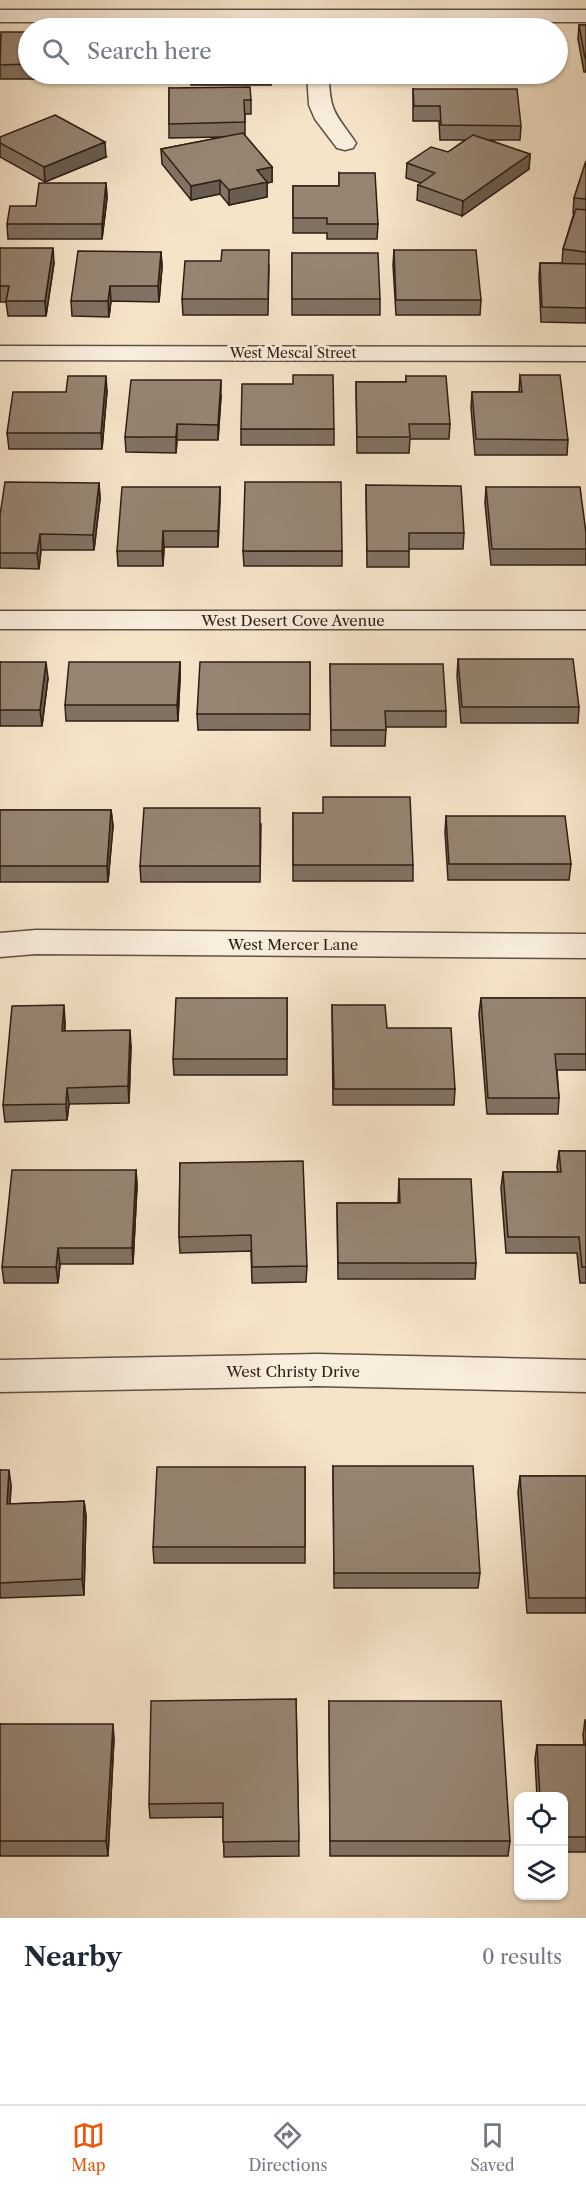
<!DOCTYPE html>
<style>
body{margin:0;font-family:"Libre Caslon Text",serif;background:#f2f2f3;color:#1f2937}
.controls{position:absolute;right:18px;bottom:18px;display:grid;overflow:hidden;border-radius:12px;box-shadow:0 2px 4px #0004}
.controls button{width:54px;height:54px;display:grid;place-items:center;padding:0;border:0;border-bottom:2px solid #e0e1e3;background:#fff;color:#1f2937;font:30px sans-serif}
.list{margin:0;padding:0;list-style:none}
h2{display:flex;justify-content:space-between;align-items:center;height:78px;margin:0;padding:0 24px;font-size:26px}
h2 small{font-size:20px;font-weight:400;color:#747a83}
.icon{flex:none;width:33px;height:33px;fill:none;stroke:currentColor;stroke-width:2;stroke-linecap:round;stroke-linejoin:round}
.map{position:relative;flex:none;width:586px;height:1918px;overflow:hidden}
.search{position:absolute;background:#fff;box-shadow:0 2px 4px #0004;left:18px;right:18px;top:18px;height:66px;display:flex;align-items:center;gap:15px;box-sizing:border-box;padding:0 21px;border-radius:33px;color:#747a83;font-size:22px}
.sheet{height:186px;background:#fff}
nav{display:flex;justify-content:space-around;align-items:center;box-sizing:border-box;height:84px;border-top:2px solid #e0e1e3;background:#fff;font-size:16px;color:#747a83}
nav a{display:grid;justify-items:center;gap:3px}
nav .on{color:#ea580c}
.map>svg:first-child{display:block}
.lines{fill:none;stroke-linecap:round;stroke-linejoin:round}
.minor-casing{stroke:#615042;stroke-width:3}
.minor{fill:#f9eddc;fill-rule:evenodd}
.wall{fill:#817263;stroke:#2f1e15;stroke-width:1.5}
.shaded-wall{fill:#695d50;stroke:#2f1e15;stroke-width:1.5}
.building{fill:#968573;stroke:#2f1e15;stroke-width:1.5}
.labels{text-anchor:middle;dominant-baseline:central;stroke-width:5;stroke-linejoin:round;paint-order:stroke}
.far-street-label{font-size:14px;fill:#2f1e15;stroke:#f9eddc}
.street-label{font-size:15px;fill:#2f1e15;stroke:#f9eddc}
</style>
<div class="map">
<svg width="586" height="1918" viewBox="0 0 586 1918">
<rect width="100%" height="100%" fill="#f6e4c9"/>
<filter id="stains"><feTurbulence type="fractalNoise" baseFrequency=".00333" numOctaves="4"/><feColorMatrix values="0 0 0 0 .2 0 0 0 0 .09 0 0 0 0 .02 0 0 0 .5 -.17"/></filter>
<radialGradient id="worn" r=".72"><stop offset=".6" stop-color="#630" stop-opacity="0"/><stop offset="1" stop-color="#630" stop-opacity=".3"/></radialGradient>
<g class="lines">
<g class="minor-casing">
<path id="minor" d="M0 10H586V22H0Z
M307 74H329C329 112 336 114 356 143L353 148 345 150 337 148 315 119 309 105Z
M0 346 586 347V361L0 360Z
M0 611H586V629H0Z
M36 930 586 934V958L36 954 0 957V933Z
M317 1354 586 1360V1392L317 1386 0 1392V1360Z"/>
</g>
<use href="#minor" class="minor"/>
</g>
<path class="wall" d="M579 25H586V72H584L578 39Z
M0 35 28 40V74H74L73 79H0Z
M93 74H171H138L137 82H94Z
M191 74H271V85H191Z
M364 74H440L439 79H364Z
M460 74H505L504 82H461Z
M169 88 251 100V114H245V136L272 167V182L267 183V197L229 205 220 194 191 200 162 164 161 149 223 137 169 138Z
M413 89 521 126 520 140H489L530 154 529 169 462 216 417 200 418 185 421 183 406 178 407 163 448 152 465 140H440L439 121H413Z
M0 137 106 157 45 182 0 157Z
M586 161V323L541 322 539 278 540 263H562L563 249 574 213H573L574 198Z
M339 173 378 224 377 239H327V233H293V186H339Z
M106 183 107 198 102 239H8L7 224 36 206Z
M0 248 54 263 46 316H8L6 302H0Z
M394 250 481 300 480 315H396L393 265Z
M161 252 162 267 159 302 111 301 109 317 72 316 71 301Z
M292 253 380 299V315H292Z
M269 265 268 315H183L182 299Z
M520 375 568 440 567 455H475L471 408 472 392H519Z
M406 376 450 424 449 439H410L409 453H357L356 382H406Z
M107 391 102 449H9L7 433Z
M221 396 218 440H177L176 453 126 452 125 437Z
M241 429H334V445H241Z
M99 483 100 499 94 550H41L39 569 0 568V515Z
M366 485 464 533 463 549H409V567H367Z
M220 487 218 547H164L163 566H118L117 551Z
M486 487 586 533V565H491L485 503Z
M243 551H342V566H244Z
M458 659 579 707 578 723H461L457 676Z
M0 662 48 678 42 726H0Z
M180 662V678L178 721H66L65 705Z
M310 662V730H198L197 714Z
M330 664 446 711V727H386L385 746H331Z
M0 810H111L113 826 108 882H0Z
M293 813 413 865V881H293Z
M446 816 571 864 569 880H448L445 832Z
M261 824 260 882H141L140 866Z
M287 998V1075H174L173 1059Z
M481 998H586V1070H557L559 1098 558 1114H487L479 1014Z
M332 1005 387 1028 455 1089 454 1105H333Z
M65 1022V1031L131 1046 129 1103 69 1104 67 1120 5 1122 3 1105Z
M559 1151H586V1283H580L577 1253H506L501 1188 503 1172H558L557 1167Z
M180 1163 307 1266 306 1282 252 1283 251 1251 180 1253 179 1237Z
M136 1170 137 1186 133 1264H60L58 1283H4L2 1267Z
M399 1179 476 1263 475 1279H338L337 1203H398Z
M333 1466 480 1573 478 1588H334Z
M305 1467V1563H154L153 1547Z
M0 1470 11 1485 10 1504 84 1501 86 1516 84 1595 0 1598Z
M520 1476H586V1613H527L518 1492Z
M296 1699 299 1856 224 1857 223 1817 150 1818 149 1804Z
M329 1701 510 1841 508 1856H330Z
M585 1720H586V1852H564V1797H537L535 1759 537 1745H584L583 1735Z
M0 1724 114 1738 108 1856H0Z"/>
<path class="shaded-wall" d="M105 142 106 157 45 182 44 167Z
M530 154 529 169 462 216 463 201Z
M272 167V182L267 183V197L229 205V190L257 170Z
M220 180V194L191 200V186Z
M106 183 107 198 102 239V224Z
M53 248 54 263 46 316 45 301Z
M161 252 162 267 159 302 158 286Z
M110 286 111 301 109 317 108 301Z
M106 376 107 391 102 449 101 433Z
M221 380V396L218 440V425Z
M177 424V440L176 453V437Z
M99 483 100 499 94 550 93 535Z
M220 487V503L218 547V531Z
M163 531 164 547 163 566 162 551Z
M40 534 41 550 39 569 37 553Z
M46 662 48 678 42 726 40 710Z
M180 662V678L178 721 177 705Z
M111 810 113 826 108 882 107 866Z
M64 1005 65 1022 63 1047 62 1031Z
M130 1030 131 1046 129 1103 128 1086Z
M67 1088 69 1104 67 1120 66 1104Z
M136 1170 137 1186 133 1264 132 1248Z
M58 1248 60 1264 58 1283 56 1267Z
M9 1470 11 1485 9 1520 7 1504Z
M84 1501 86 1516 84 1595 82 1579Z
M113 1724 114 1738 108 1856 106 1841Z"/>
<path class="building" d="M579 25H586V58H585Z
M405 27H436L437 28H405Z
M1 32H27L26 40H28V64L0 65Z
M250 87 251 100H244L245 122 169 124V88Z
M413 89H517L521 126 441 125 440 106H414Z
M55 115 105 142 44 167 0 143V137Z
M243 133 272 167 257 170 267 182 229 190 220 180 191 186 161 149Z
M473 135 530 154 463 201 418 185 435 173 407 163 431 147 448 152Z
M586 161V199L574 198Z
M339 173H375L378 224H327V218H293V186H339Z
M39 183H106L102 224H7L10 206H36Z
M576 209 586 210V252L563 249Z
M0 248H53L45 301H6L9 286H0Z
M222 250H269L268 299H182L185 261H221Z
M394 250H476L481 300H396Z
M78 251 161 252 158 286H110L108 301H71Z
M292 253H378L380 299H292Z
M540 263 586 264V308L542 307Z
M293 375H333L334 429H241L242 384H293Z
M520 375H560L568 440 476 439 472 392H522Z
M68 376H106L101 433H7L13 392H66Z
M406 376H446L450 424H409L410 437H357L356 382H406Z
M131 380H221L218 425 177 424 176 437H125Z
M5 482 99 483 93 535 40 534 37 553H0V515Z
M245 482H341L342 551H243Z
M366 485 461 486 464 533H409V551H367Z
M122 487H220L218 531H163L162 551H117Z
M486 487H580L586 533V549H492Z
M458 659H573L579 707H462Z
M0 662H46L40 710H0Z
M69 662H180L177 705H65Z
M200 662H310V714H197Z
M330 664H443L446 711H385L386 730H331Z
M323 797H410L413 865H293V813H323Z
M144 808H260V866H140Z
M0 810H111L107 866H0Z
M446 816H565L571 864H449Z
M176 998H287V1059H173Z
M481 998H586V1054H555L559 1098H488Z
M64 1005 62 1031 130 1030 128 1086 67 1088 66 1104 3 1105 12 1006Z
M332 1005H385L387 1028H451L455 1089H334Z
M559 1151H586V1267H582L579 1237H508L503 1172H561Z
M303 1161 307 1266 252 1267 251 1235 179 1237 180 1163Z
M12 1170H136L132 1248H58L56 1267H2Z
M399 1179H471L476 1263H338L337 1203H400Z
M333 1466H473L480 1573H334Z
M157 1467H305V1547H153Z
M0 1470H9L7 1504 84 1501 82 1579 0 1583Z
M520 1476H586V1598H529Z
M296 1699 299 1841 223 1842V1803L149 1804 151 1701Z
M329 1701H501L510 1841H330Z
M0 1724H113L106 1841H0Z
M537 1745H586V1837H564V1797H540Z"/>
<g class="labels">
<g class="far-street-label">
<text x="293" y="353">West Mescal Street</text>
</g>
<g class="street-label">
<text x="293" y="620">West Desert Cove Avenue</text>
<text x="293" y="944">West Mercer Lane</text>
<text x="293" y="1371">West Christy Drive</text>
</g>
</g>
<rect width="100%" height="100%" filter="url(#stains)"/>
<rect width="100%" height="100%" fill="url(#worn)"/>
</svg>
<div class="controls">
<button><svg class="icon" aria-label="locate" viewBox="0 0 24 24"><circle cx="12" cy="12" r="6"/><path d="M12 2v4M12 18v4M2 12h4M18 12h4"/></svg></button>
<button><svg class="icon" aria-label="layers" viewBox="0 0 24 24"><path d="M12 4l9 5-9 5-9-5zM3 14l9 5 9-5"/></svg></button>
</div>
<div class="search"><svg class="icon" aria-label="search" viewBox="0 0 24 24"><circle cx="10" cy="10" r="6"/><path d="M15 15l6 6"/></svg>Search here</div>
</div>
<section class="sheet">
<h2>Nearby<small>0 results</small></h2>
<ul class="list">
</ul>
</section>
<nav>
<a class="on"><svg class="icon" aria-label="map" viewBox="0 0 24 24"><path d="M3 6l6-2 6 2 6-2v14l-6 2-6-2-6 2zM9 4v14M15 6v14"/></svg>Map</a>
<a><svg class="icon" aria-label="directions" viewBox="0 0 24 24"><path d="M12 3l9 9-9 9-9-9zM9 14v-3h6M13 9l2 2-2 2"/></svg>Directions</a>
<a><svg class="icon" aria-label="saved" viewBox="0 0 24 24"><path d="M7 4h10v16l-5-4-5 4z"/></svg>Saved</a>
</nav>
